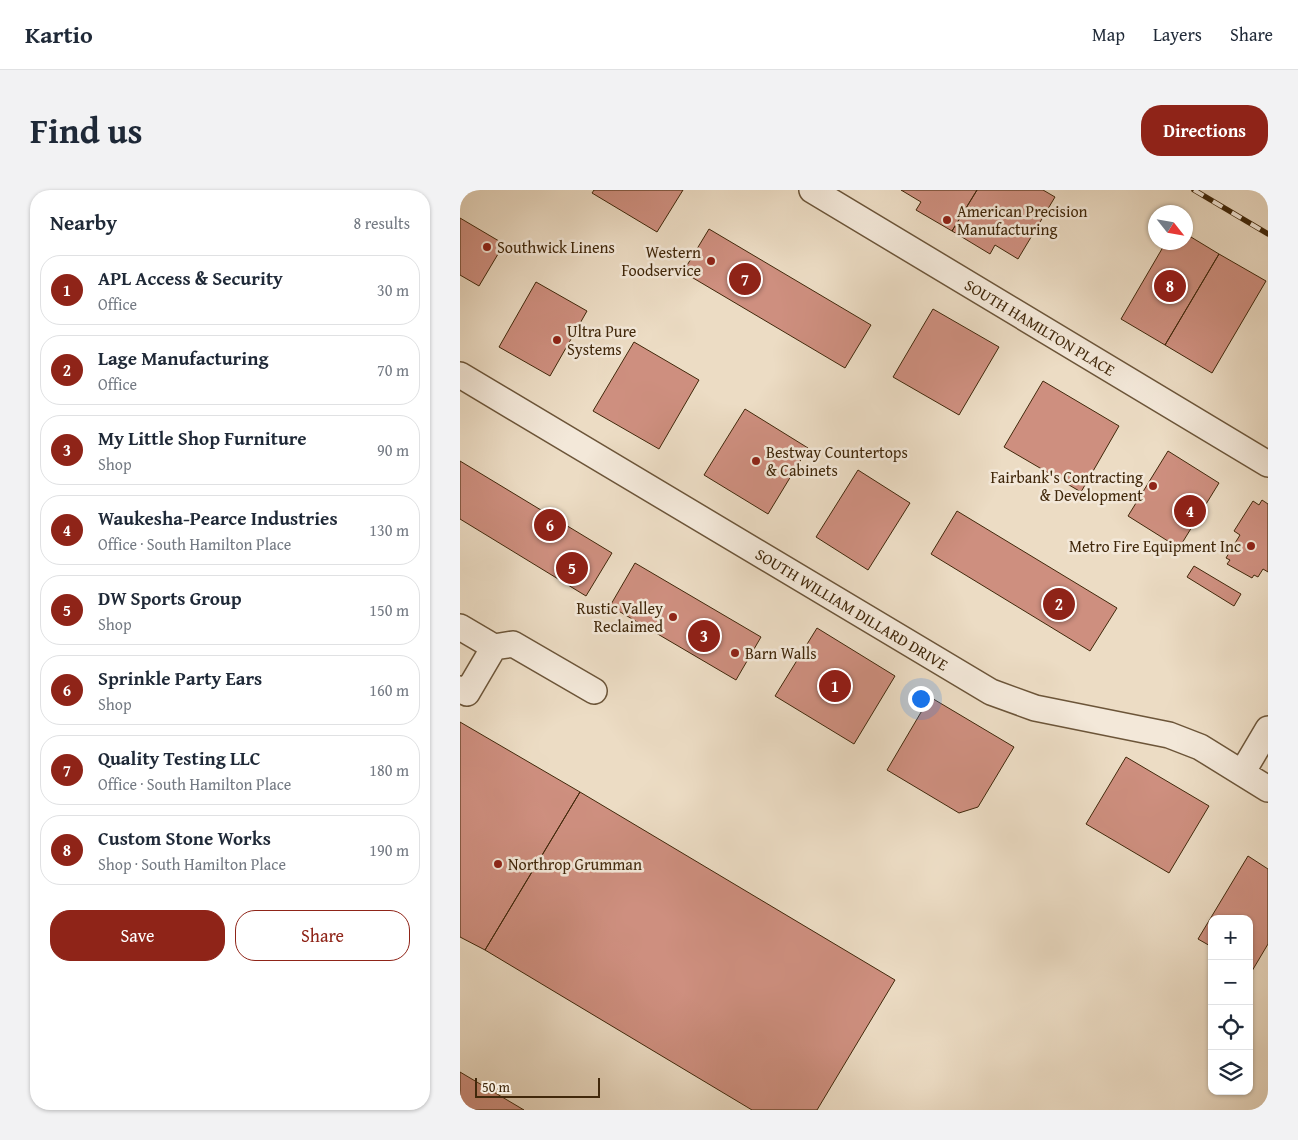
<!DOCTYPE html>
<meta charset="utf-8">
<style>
body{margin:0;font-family:"Gentium Book Plus",serif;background:#f2f2f3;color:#1f2937}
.controls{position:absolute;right:15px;bottom:15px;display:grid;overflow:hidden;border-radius:10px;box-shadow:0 1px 4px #0004}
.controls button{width:45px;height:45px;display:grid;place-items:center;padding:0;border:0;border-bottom:1px solid #e0e1e3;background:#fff;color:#1f2937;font:25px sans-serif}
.compass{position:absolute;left:688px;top:15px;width:45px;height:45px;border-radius:50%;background:#fff;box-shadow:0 1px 4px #0004;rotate:121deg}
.scale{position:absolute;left:15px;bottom:12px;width:125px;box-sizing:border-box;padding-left:5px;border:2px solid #41280b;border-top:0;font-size:14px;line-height:18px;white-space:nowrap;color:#41280b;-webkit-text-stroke:4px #f3e8d9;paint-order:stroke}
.you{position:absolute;left:460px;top:508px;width:18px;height:18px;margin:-12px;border:4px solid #fff;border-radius:50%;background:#1a73e8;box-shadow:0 0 0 8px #1a73e833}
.badge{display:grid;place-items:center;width:32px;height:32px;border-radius:50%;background:#8f2418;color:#fff;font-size:16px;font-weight:700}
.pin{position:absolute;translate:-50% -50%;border:2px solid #fff;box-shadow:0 1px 5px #0006}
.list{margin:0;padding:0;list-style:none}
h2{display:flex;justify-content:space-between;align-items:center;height:65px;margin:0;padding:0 20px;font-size:21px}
h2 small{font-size:16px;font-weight:400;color:#747a83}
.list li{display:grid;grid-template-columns:32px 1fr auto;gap:15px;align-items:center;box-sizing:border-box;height:70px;margin:0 10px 10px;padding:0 10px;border:1px solid #e0e1e3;border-radius:20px}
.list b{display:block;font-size:19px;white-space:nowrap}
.list p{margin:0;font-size:16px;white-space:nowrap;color:#747a83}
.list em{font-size:16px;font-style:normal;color:#747a83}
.actions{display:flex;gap:10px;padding:15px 20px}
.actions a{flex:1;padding:11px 0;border:1px solid #8f2418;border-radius:20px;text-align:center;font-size:18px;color:#8f2418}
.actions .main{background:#8f2418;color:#fff}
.icon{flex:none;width:28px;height:28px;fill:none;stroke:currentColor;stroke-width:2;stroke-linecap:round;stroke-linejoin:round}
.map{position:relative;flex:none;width:808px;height:920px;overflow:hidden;border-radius:20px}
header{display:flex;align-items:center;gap:30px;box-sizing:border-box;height:70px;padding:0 25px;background:#fff;border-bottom:1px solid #e0e1e3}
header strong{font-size:24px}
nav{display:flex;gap:28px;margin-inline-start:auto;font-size:18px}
.intro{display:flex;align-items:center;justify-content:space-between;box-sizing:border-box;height:120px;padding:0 30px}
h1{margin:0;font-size:35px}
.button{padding:12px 22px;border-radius:20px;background:#8f2418;color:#fff;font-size:18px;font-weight:700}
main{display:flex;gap:30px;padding:0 30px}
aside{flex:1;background:#fff;border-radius:20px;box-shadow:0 1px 4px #0004}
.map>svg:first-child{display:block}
.building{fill:#ce8f7f;stroke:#41280b}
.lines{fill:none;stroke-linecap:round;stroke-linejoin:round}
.minor-casing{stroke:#6c5539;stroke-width:28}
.minor{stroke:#f3e8d9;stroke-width:25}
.rail-casing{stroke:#41280b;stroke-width:5.5}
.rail{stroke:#f3e8d9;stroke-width:4;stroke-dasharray:11;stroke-linecap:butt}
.poi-dot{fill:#8f2418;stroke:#f3e8d9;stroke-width:2}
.labels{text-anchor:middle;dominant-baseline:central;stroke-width:5;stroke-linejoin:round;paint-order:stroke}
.poi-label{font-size:16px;fill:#41280b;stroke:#f3e8d9;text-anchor:start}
.street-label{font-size:16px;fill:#41280b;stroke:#f3e8d9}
</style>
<header>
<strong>Kartio</strong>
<nav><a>Map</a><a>Layers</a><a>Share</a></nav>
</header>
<div class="intro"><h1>Find us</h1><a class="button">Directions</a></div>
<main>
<aside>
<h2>Nearby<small>8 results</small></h2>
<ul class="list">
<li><span class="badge">1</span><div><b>APL Access &amp; Security</b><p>Office</p></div><em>30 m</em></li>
<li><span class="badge">2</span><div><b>Lage Manufacturing</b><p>Office</p></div><em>70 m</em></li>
<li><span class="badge">3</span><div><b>My Little Shop Furniture</b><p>Shop</p></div><em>90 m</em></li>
<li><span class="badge">4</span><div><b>Waukesha-Pearce Industries</b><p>Office · South Hamilton Place</p></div><em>130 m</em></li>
<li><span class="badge">5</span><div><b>DW Sports Group</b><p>Shop</p></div><em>150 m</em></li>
<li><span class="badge">6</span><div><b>Sprinkle Party Ears</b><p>Shop</p></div><em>160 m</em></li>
<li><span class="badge">7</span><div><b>Quality Testing LLC</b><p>Office · South Hamilton Place</p></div><em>180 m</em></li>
<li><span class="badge">8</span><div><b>Custom Stone Works</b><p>Shop · South Hamilton Place</p></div><em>190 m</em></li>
</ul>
<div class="actions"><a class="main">Save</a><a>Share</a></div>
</aside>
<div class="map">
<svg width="808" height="920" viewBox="0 0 808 920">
<rect width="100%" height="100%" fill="#ecdcc4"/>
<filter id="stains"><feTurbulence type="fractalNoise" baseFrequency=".004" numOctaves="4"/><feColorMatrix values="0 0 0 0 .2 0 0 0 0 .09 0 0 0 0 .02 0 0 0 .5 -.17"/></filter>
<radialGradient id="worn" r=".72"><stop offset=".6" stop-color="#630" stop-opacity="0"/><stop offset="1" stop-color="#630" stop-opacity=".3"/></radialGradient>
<path class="building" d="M134 0H223L197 42 132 3Z
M441 0H517L492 41 456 20 461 12Z
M517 0H583L595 7 558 69 535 55 530 64 492 41Z
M0 28 44 54 19 96 0 85Z
M249 39 411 135 385 178 223 82Z
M726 44 759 64 705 155 661 129 706 52H726Z
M759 64 806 91 752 183 705 155Z
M76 92 127 121 90 186 39 157Z
M473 119 539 157 499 225 433 187Z
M174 152 239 190 199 259 133 221Z
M583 191 659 236 621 302 544 257Z
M285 219 348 258 308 324 244 285Z
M708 261 759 293 719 358 668 326Z
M0 271 152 363 126 406 0 329Z
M398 280 450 313 408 380 356 347Z
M802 310 808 314V382L803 379 798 387 794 385 792 388 767 374 770 370 766 368 780 345 774 341 793 311 799 315Z
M497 321 657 418 630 461 471 364Z
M175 373 301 447 276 490 150 416Z
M734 376 781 404 774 416 727 387Z
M357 438 435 486 394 554 315 506Z
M470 507 554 557 518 617 499 623 427 580Z
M0 532 120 602 25 760 0 747Z
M666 567 749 616 709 683 626 634Z
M120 602 435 790 357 920H292L25 760Z
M788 666 808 679V754L792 781 789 780V729H752V757L738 749Z
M0 882 64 920H0Z"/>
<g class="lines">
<g class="minor-casing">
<path id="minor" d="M352 0 808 274
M0 185 531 502 575 518 709 545 740 557 808 599
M0 437 34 457 53 454 134 501
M0 499 7 503 34 457
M782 583 808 539"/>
</g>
<use href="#minor" class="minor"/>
<g class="rail-casing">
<path id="rail" d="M734 0 808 44"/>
</g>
<use href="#rail" class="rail"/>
</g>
<g class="poi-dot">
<circle cx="487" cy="30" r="5"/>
<circle cx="27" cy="57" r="5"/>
<circle cx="251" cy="71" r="5"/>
<circle cx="97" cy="150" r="5"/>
<circle cx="296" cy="271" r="5"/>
<circle cx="693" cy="296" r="5"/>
<circle cx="791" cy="356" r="5"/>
<circle cx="213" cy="427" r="5"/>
<circle cx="275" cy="463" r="5"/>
<circle cx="38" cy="674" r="5"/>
</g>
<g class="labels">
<g class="poi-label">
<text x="497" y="21">American Precision<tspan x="497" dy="18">Manufacturing</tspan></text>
<text x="37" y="57">Southwick Linens</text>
<text x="241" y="62" text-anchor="end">Western<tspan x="241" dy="18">Foodservice</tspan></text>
<text x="107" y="141">Ultra Pure<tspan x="107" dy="18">Systems</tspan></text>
<text x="306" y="262">Bestway Countertops<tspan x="306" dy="18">&amp; Cabinets</tspan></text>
<text x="683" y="287" text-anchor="end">Fairbank's Contracting<tspan x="683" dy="18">&amp; Development</tspan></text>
<text x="781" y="356" text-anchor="end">Metro Fire Equipment Inc</text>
<text x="203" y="418" text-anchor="end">Rustic Valley<tspan x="203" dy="18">Reclaimed</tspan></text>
<text x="285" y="463">Barn Walls</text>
<text x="48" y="674">Northrop Grumman</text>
</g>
<g class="street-label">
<text transform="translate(580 137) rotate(31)">SOUTH HAMILTON PLACE</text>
<text transform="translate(392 419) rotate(31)">SOUTH WILLIAM DILLARD DRIVE</text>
</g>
</g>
<rect width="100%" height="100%" filter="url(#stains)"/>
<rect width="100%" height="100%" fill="url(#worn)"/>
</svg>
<div class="controls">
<button>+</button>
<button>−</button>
<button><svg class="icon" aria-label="locate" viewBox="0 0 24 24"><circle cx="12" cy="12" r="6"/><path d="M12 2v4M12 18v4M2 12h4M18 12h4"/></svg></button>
<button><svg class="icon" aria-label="layers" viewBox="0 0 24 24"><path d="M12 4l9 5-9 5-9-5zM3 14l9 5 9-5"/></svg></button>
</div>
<svg class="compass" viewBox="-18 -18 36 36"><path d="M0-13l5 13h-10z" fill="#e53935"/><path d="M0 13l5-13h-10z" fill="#747a83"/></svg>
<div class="scale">50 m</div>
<div class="you"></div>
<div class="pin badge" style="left:375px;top:496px">1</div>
<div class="pin badge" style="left:599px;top:414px">2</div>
<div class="pin badge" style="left:244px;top:446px">3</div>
<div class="pin badge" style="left:730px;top:321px">4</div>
<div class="pin badge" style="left:112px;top:378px">5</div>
<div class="pin badge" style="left:90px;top:335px">6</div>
<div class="pin badge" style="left:285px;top:89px">7</div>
<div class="pin badge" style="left:710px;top:96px">8</div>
</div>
</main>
